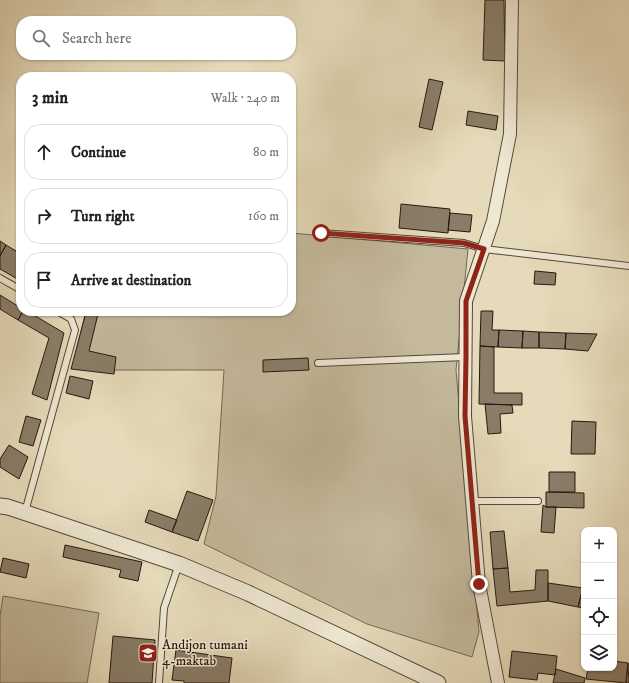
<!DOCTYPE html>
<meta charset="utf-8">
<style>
body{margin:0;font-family:"IM FELL DW Pica",serif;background:#f6f6f6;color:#222}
.controls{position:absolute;right:12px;bottom:12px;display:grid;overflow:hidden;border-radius:8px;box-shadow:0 1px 3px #0004}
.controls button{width:36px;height:36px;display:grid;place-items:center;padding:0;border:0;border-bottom:1px solid #e0e0e0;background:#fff;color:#222;font:20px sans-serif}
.stop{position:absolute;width:12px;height:12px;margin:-9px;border:3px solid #8f2418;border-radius:50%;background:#fff}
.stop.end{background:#8f2418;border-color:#fff;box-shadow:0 1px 4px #0008}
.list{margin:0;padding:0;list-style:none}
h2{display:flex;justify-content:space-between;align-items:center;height:52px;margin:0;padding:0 16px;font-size:17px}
h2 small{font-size:13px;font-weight:400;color:#767676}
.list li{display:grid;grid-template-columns:26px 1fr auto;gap:12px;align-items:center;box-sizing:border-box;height:56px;margin:0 8px 8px;padding:0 8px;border:1px solid #e0e0e0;border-radius:16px}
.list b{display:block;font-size:15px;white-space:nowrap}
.list em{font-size:13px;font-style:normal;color:#767676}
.icon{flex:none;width:22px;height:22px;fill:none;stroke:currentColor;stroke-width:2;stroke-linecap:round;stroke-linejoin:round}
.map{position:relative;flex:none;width:629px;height:683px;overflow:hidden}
.search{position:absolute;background:#fff;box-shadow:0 1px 3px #0004;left:16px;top:16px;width:280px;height:44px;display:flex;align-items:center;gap:10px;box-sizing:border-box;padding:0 14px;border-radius:16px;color:#767676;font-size:15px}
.panel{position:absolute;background:#fff;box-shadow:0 1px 3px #0004;left:16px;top:72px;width:280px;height:244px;border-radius:16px}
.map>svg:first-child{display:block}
.green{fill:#c4b99c;stroke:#746856}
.building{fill:#897d68;stroke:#251811}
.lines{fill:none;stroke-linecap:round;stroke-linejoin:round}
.service-casing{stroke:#55483b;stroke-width:8}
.minor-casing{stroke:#55483b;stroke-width:14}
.tertiary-casing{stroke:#55483b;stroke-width:17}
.service{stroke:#eee7d2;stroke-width:6}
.minor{stroke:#eee7d2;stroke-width:12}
.tertiary{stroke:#eee7d2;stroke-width:15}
.route{stroke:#8f2418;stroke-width:5}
.labels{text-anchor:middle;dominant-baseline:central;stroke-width:3;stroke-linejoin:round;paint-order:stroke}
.poi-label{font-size:14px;fill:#251811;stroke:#eee7d2;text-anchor:start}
</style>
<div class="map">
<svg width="629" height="683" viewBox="0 0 629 683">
<rect width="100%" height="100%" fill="#e5dab9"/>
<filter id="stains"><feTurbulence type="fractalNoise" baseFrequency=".005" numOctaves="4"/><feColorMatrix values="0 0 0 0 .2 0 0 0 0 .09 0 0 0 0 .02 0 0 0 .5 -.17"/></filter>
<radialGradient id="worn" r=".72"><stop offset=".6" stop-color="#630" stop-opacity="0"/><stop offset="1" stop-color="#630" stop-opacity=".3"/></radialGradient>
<path class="green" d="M291 233 468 249 456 370 479 632 472 657 367 624 204 544 216 496 224 370H114L73 365 86 311H291Z
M3 596 99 613 87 683H0V616Z"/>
<path class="building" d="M485 0H504L505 61 483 60Z
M429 79 443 82 432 130 419 127Z
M468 111 498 116 496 130 466 125Z
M401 204 450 209 448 233 399 228Z
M450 213 472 215 470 232 448 230Z
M0 241 6 245 0 256Z
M6 245 21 254V281L0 269V256Z
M535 271 556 273 555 285 534 284Z
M0 295 21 308V311H23L18 320 0 309Z
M23 311H27L64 333 47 400 32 394 49 338 18 320Z
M481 311H493L492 330H499L498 347 480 346Z
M86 312 98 314 89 351 116 357 114 374 71 369Z
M499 330 523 331 522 348 498 347Z
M523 331 539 332V348H522Z
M539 332 566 333 565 349 539 348Z
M566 333 597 334 588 351 565 349Z
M480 346 494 347V393H522V405L479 404Z
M308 358 309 370 263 372V360Z
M70 376 93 381 89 399 66 393Z
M485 404 512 405 513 413 500 414 501 433 488 434Z
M26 416 41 420 33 446 19 442Z
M572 421 596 422 595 454H571Z
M9 445 28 457 19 479 0 467V459Z
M549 472H575V492H549Z
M187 491 213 500 198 541 172 532Z
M546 492 584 493V508L546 507Z
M543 505 546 507H556L554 533 541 532Z
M149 510 177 520 172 532 145 522Z
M504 531 508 568 493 569 490 532Z
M65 545 142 562 138 581 119 577 121 570 63 557Z
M3 558 29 564 26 578 0 572Z
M508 568 510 592 535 590 536 570H548V601L497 606 493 569Z
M548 583 583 588 578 607 548 601Z
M583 588H584V608L578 607Z
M113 636 155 640 152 683H109Z
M176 650 232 658 229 683H184V681L172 680Z
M512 651 557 656 555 675 538 673 537 680 509 677Z
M614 661 628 663 626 683 586 679 588 668H614Z
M628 663 629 683H626Z
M556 669 585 678 584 683H553Z"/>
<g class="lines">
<g class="service-casing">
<path id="service" d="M321 233 464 243 484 249 629 266
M0 278 21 290
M318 363 465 357
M472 501H538
M25 512 75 330 71 319 57 311
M159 683 164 608 179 564"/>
</g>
<g class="minor-casing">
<path id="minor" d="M498 683 479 584 465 416 466 301 493 221 510 134 512 0"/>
</g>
<g class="tertiary-casing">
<path id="tertiary" d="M0 506 8 507 179 564 248 593 438 683"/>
</g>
<use href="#service" class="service"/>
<use href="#minor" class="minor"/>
<use href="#tertiary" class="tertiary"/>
</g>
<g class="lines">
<path class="route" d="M321 233 464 243 484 249 466 301V357L465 416 479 584"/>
</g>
<defs>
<g id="school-square" transform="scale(1)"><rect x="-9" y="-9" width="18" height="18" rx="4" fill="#8f2418" stroke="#eee7d2"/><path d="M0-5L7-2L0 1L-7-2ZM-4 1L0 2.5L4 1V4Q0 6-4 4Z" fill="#fff"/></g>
</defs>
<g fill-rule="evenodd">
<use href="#school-square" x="148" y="653"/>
</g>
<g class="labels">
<g class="poi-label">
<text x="162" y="645">Andijon tumani<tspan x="162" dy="16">4-maktab</tspan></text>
</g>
</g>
<rect width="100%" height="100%" filter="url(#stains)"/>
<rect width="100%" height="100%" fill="url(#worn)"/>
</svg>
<div class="controls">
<button>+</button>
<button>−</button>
<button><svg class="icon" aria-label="locate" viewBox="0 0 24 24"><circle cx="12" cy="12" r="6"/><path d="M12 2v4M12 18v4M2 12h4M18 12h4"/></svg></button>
<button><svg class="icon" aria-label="layers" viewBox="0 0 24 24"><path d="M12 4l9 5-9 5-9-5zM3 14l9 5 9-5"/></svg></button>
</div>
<div class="stop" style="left:321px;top:233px"></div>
<div class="stop end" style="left:479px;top:584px"></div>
<div class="search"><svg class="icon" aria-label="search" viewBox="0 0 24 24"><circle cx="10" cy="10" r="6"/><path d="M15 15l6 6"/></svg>Search here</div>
<section class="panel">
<h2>3 min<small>Walk · 240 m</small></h2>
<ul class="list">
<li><svg class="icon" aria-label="ahead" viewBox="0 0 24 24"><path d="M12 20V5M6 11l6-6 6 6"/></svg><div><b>Continue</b></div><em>80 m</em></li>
<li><svg class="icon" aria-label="right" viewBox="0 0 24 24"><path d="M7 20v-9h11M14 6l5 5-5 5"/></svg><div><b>Turn right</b></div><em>160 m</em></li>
<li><svg class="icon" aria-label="arrive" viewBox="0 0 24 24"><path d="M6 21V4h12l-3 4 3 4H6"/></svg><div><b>Arrive at destination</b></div></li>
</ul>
</section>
</div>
